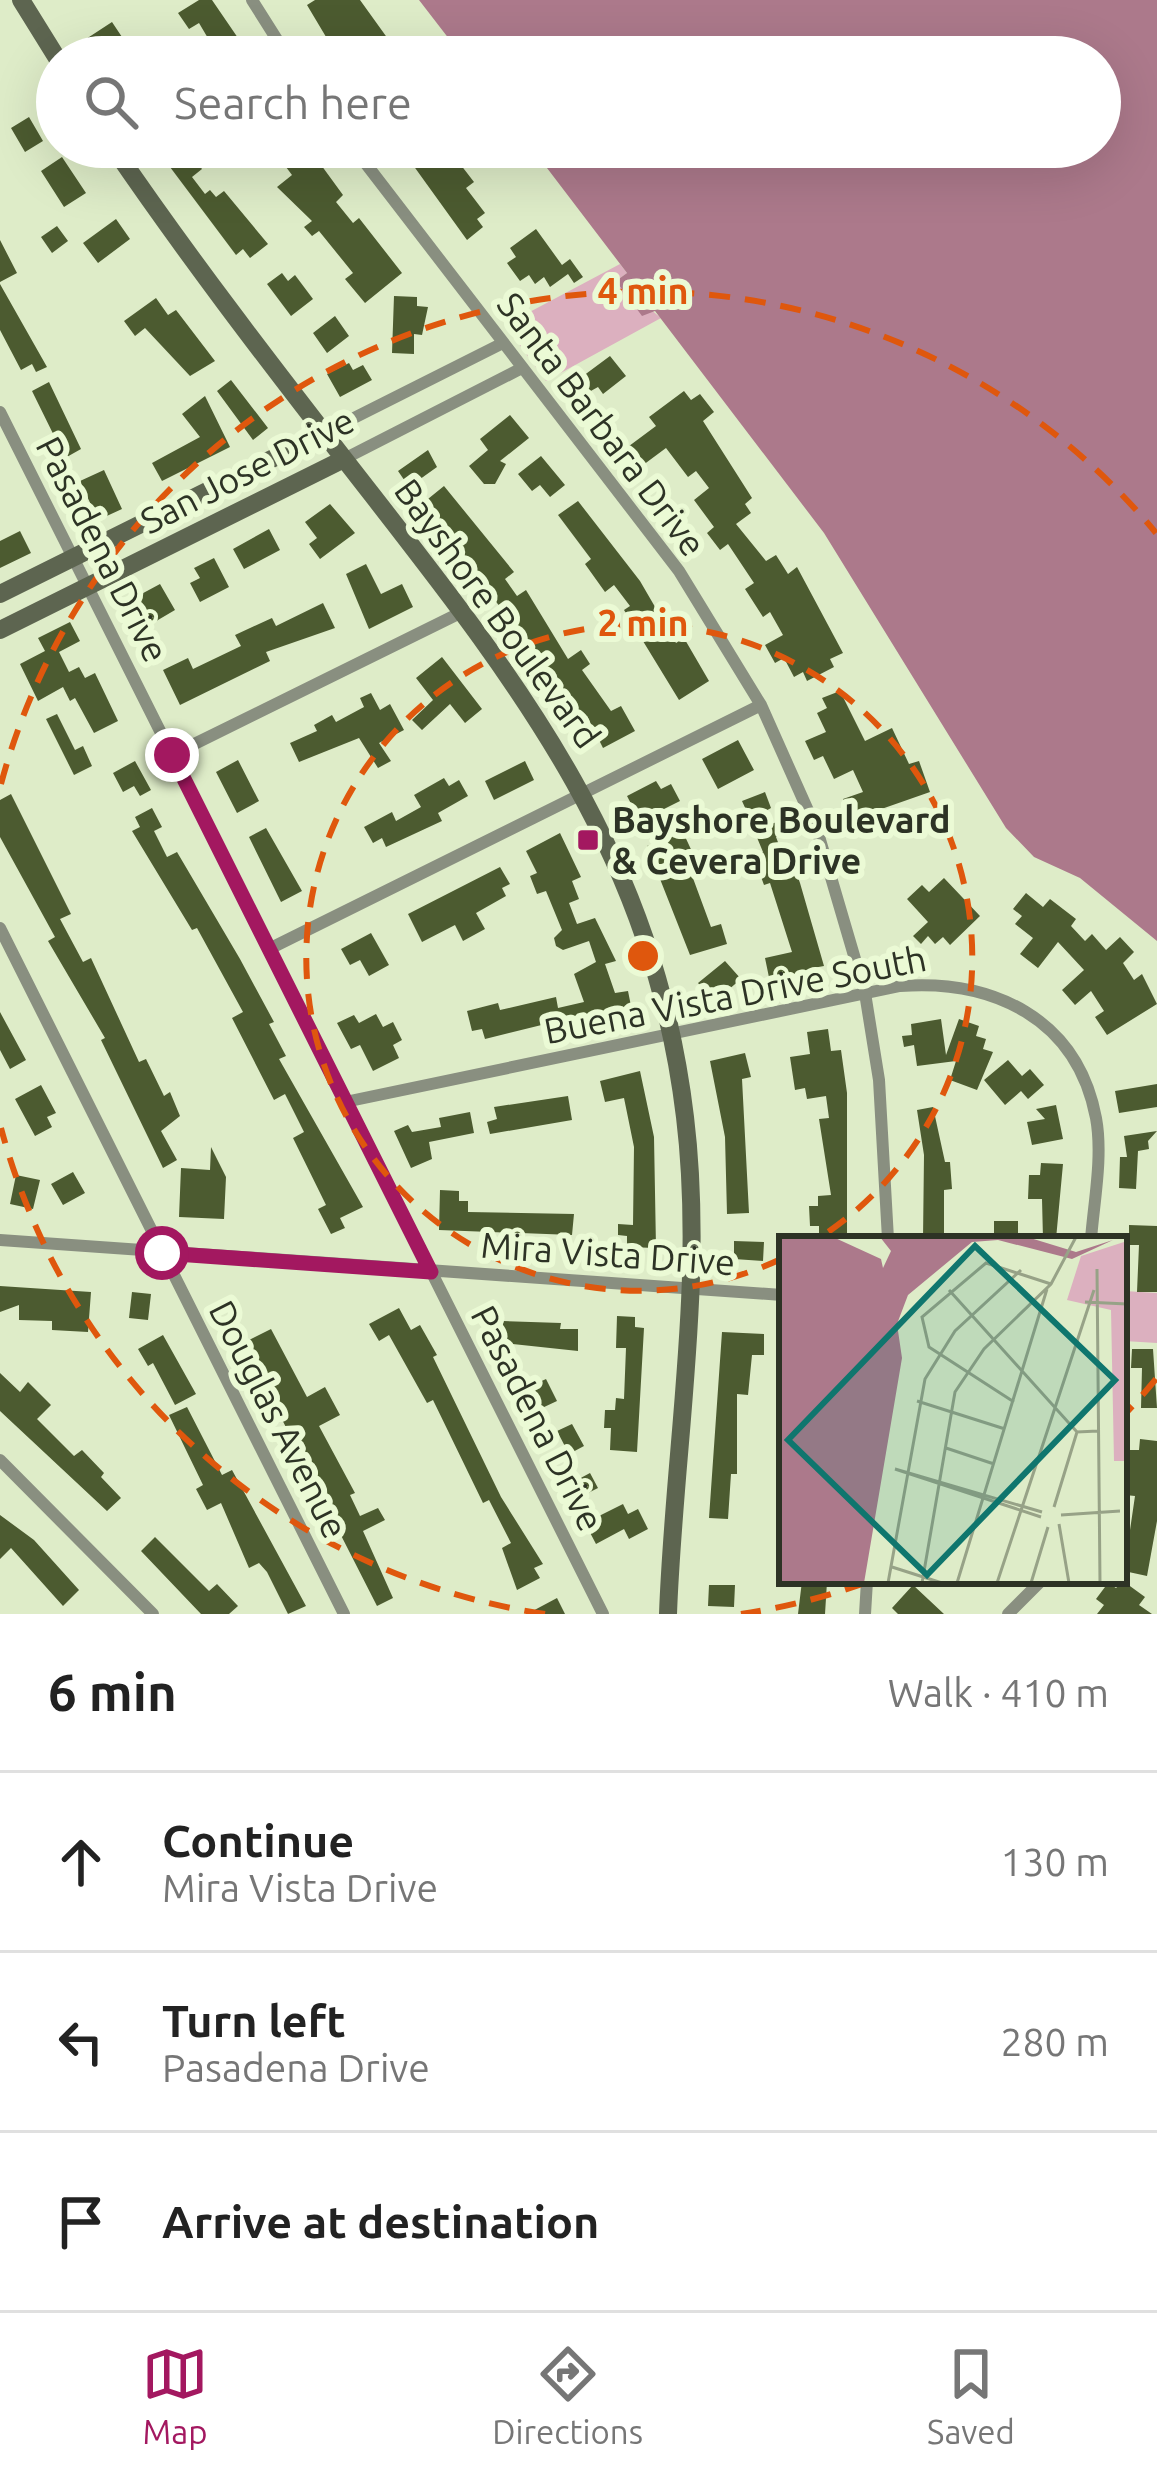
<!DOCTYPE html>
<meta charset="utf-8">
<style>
body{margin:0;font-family:Ubuntu,sans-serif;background:#f6f6f6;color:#222}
.stop{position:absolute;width:36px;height:36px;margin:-27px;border:9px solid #a31860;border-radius:50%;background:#fff}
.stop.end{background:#a31860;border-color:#fff;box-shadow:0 3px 12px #0008}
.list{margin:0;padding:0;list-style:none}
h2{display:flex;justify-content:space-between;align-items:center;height:156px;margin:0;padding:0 48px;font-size:51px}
h2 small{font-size:39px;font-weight:400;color:#767676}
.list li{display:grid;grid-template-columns:78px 1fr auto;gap:36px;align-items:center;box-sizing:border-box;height:180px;padding:0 48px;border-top:3px solid #e0e0e0}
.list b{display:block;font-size:45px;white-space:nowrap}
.list p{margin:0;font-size:39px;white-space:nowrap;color:#767676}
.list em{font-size:39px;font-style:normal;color:#767676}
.icon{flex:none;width:66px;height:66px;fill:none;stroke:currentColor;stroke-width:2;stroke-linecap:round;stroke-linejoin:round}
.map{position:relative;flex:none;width:1157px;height:1614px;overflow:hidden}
.search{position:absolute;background:#fff;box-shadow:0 12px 48px #0002;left:36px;right:36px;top:36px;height:132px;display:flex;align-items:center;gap:30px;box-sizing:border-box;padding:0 42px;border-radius:66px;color:#767676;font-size:45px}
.sheet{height:696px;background:#fff}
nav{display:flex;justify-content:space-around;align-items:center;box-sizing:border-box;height:168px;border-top:3px solid #e0e0e0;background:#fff;font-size:33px;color:#767676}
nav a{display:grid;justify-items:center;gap:6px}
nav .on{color:#a31860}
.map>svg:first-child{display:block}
.green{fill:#dcb0bf}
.water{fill:#ac798b}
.building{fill:#4c5b30}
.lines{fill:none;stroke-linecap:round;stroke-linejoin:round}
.street{stroke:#898f80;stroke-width:12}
.secondary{stroke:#5d6550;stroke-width:18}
.route{stroke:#a31860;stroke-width:15}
.ring{fill:none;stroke:#df570d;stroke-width:6;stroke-dasharray:21 15}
.poi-dot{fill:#a31860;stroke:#ebfad5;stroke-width:4.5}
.labels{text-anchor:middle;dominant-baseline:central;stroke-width:12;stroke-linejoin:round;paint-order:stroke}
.street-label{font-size:36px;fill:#2d3325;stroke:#ebfad5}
.poi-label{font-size:36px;font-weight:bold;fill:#2d3325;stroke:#ebfad5;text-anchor:start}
.inset-road{fill:none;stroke:#97a287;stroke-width:3}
.view{fill:#0f766e;fill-opacity:0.15;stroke:#0f766e;stroke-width:6}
.inset-edge{fill:none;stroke:#2d3325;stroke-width:6}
.centre{fill:#df570d;stroke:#ebfad5;stroke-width:6}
.ring-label{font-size:36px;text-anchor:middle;font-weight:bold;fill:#df570d;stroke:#ebfad5;stroke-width:12;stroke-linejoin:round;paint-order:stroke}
</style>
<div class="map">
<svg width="1157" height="1614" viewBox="0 0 1157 1614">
<rect width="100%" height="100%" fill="#deecc8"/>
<path class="green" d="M620 264 627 273 616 281 661 318 546 381 505 325Z
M1124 1291 1157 1293V1343L1124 1341Z"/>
<path class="water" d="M419 0H1157V941L1080 878 1034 857 1006 828 824 533 655 311 642 316 616 281 627 273 531 147H1100V57H463Z"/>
<path class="building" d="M199 0H212L251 57H194L212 45 199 23 189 29 178 13Z
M315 0H360L401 57H338L307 5Z
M112 22 124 40 116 45 123 57H98L86 39Z
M29 117 43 141 25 152 11 128Z
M155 147 189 152 202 169 192 177 205 194 210 190 216 197 224 191 268 244 250 258 243 249 236 255Z
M296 147H308L343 195 336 202 353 223 359 218 402 273 365 303 345 279 353 273 319 231 312 236 304 227 312 221 277 187 292 175 286 167 294 161 288 153Z
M400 147H447L474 182 466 188 485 213 477 219 483 227 467 240Z
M62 157 86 193 64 207 41 171Z
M116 219 130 239 98 263 83 243Z
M57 226 68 241 52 253 41 237Z
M536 229 562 265 570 259 583 277 574 283 568 274 550 287 544 277 535 284 529 275 520 281 507 263 516 257 510 248Z
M0 240 17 273 0 282Z
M282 273 288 281 295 275 313 299 291 316 267 284Z
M0 284 47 367 36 372 32 364 21 370 0 330Z
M394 296 417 297V306L428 307 422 335 414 334V354L392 353Z
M156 298 168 315 176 310 215 361 190 376 145 328 135 336 124 321Z
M335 316 349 336 327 353 313 333Z
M610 356 626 376 603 394 598 387 589 392 579 379Z
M349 363 353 370 363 365 372 380 340 397 327 374Z
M231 380 268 428 253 440 217 391Z
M49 382 81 449 65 458 32 391Z
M684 391 691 400 700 394 714 412 703 421 752 498 745 504 751 513 736 524 766 561 776 555 788 574 797 567 843 653 830 659 834 667 807 681 803 672 794 677 784 658 775 663 765 645 783 635 770 612 763 617 745 589 754 583 728 544 720 550 707 533 714 527 694 500 709 488 696 471 688 477 666 448 635 471 621 452 656 426 649 417Z
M205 396 230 447 162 481 152 463 200 437 182 414Z
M510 415 529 438 500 461 506 464 495 484H484L469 466 488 450 480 439Z
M428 450 437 467 409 487 398 471Z
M541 456 565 485 550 497 540 485 532 491 518 474Z
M104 470 122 509 98 520 80 481Z
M444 486 514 572 505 579 517 596 526 590 568 659 581 650 590 664 582 670 611 711 621 706 635 731 603 748 587 716 583 719 423 503Z
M578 501 640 581 676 643 684 638 709 681 679 700 624 610 630 606 614 585 605 592 585 564 591 559 558 515Z
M330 504 355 533 320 559 309 544 317 538 305 522Z
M269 529 280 550 244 569 233 549Z
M20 531 31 553 0 568V541Z
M214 558 229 587 200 602 190 583 200 578 194 568Z
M366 564 381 594 402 584 413 607 369 629 346 574Z
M160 584 175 610 141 630 131 612 140 607 134 598Z
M323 603 335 628 266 652 270 661 180 705 163 670 188 658 193 669 241 646 235 635 272 618 276 626Z
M70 622 80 641 59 652 69 672 79 667 85 678 95 673 118 721 94 733 75 698 70 701 63 687 38 701 20 664 45 651 38 638Z
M442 657 482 709 465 723 450 704 422 730 412 720 433 700 416 678Z
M840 691 865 741 892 728 909 764 919 761 930 792 850 820 843 799 863 792 853 770 834 779 823 756 814 760 805 741 826 732 817 713 827 708 822 698Z
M371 693 380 710 390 704 404 730 379 743 391 761 378 768 359 738 299 762 290 743 317 731 314 725 332 715 336 722 364 707 360 698Z
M57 714 75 750 83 746 92 766 74 775 46 719Z
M738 740 754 770 718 789 702 759Z
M238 760 259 801 237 813 216 772Z
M135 761 151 790 140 796 134 786 123 792 113 773Z
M525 761 534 780 494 800 485 781Z
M444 778 449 786 459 780 468 796 438 813 442 821 386 847 382 838 373 843 364 827 392 812 396 821 421 807 414 795Z
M656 781 661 789 671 784 680 801 662 810 673 834 682 830 695 858 687 862 711 927 721 924 727 944 690 955 647 846 652 844 627 796Z
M765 792 771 808 760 814 765 826 777 822 782 835 776 837 790 874 796 872 800 883 824 966 813 968 815 978 771 987 765 958 792 952 770 883 764 885 753 855 763 852 751 823 740 827 736 816 747 812 742 801Z
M11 794 71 914 60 919 83 962 91 958 139 1062 146 1059 164 1096 170 1092 180 1116 161 1131 177 1160 163 1168 101 1040 105 1038 48 941 55 937 0 837V800Z
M152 808 162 827 154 831 167 857 177 852 240 959 274 1022 269 1024 286 1056 279 1059 363 1207 340 1218 345 1228 331 1234 318 1209 326 1205 293 1138 304 1132 285 1094 274 1100 232 1018 243 1012 197 928 192 930 132 831 140 827 135 817Z
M266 828 302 891 281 902 249 837Z
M560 833 581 877 572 881 579 899 569 903 577 924 595 918 616 961 605 964 615 993 628 991 632 1011 571 1024 570 1018 485 1039 482 1029 472 1031 467 1011 498 1003 500 1010 556 997 558 1008 584 1002 574 974 596 962 589 941 563 950 556 946 554 938 562 930 546 891 537 894 530 876 537 873 526 851Z
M500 867 510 884 502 888 506 896 476 913 485 929 463 941 455 925 422 942 408 914Z
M944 878 980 916 950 945 943 937 935 944 928 936 921 944 913 936 928 922 907 899 922 885 929 892Z
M1026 893 1043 907 1050 899 1076 919 1071 926 1085 941 1092 934 1106 950 1120 937 1134 952 1123 963 1134 980 1142 974 1157 1004 1107 1035 1095 1017 1104 1011 1091 991 1075 1005 1062 990 1084 970 1058 942 1038 968 1020 954 1033 938 1015 924 1022 916 1013 909Z
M371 933 389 965 369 976 360 960 350 965 341 949Z
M725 961 741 979 714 1002 698 983Z
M0 1012 26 1060 10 1069 0 1050Z
M376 1014 383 1027 393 1022 402 1040 393 1045 399 1058 373 1071 360 1045 351 1049 337 1023 354 1015 359 1023Z
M941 1019 946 1055 959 1019 979 1026 976 1036 986 1039 983 1049 993 1052 977 1090 950 1080 956 1061 917 1066 914 1045 904 1047 902 1036 912 1035 911 1024Z
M828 1029 831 1051 841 1050 847 1093V1239H819V1226H810L809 1206H818V1196L831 1195 819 1119 829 1118 826 1096 807 1099 805 1088 795 1090 790 1057 810 1054 807 1032Z
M745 1053 751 1077 742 1079 749 1213 727 1214 725 1137 710 1061Z
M1008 1060 1022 1076 1030 1069 1044 1085 1028 1099 1021 1091 1005 1105 984 1080Z
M640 1071 654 1137 656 1248 627 1247V1236L618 1235V1224L633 1225 634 1147 624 1098 605 1102 600 1081Z
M1157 1084V1107L1119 1113 1115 1091Z
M41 1085 56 1113 47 1117 52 1127 35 1136 15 1099Z
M568 1096 572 1120 490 1134 487 1122 497 1119 494 1107Z
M1056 1105 1063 1139 1032 1145 1027 1122 1045 1119 1036 1109Z
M933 1107 945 1162H950L952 1189 944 1190V1239H923L924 1155 917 1110Z
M470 1112 474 1133 429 1142 432 1159 411 1168 394 1131 408 1125 412 1132 441 1127 439 1118Z
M1157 1131 1148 1141 1149 1149 1138 1151 1136 1189 1119 1188 1120 1157H1127L1124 1136Z
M211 1147 226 1177 224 1219 179 1217 181 1168 210 1170Z
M1041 1163 1063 1164 1056 1239H1043L1042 1199H1028L1029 1175H1040Z
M73 1172 85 1193 63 1205 51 1184Z
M16 1175 40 1180 33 1209 10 1204Z
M440 1190 459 1191V1201H468V1212L574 1214 572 1235 439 1230Z
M994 1221H1018V1239H994Z
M1129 1225 1157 1226V1292H1137L1139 1245H1129Z
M734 1241 764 1242 763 1261 734 1259Z
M0 1286 91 1292 88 1332 52 1330V1321L19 1320V1305L0 1312Z
M132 1292 151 1294 148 1320 129 1318Z
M399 1308 411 1330 420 1325 437 1355 433 1357 501 1497 543 1564 534 1568 540 1578 517 1590 502 1548 511 1543 489 1500 483 1503 433 1400 427 1403 389 1335 379 1341 369 1324Z
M617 1316 635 1317V1327L644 1328 637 1452 610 1450 611 1428H604L605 1410H615L616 1398 624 1399 626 1348H616Z
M503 1321 561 1323 560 1329H578V1351L503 1343Z
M271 1329 307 1397 325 1387 340 1415 319 1426 355 1493 350 1495 360 1516 378 1508 385 1520 363 1531 393 1598 377 1606 243 1343Z
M722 1332 764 1334V1355H752L748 1395 737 1394V1474H731L728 1519 709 1518Z
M163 1335 196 1394 175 1405 153 1363 148 1366 138 1349Z
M1132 1349H1153L1157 1408H1141L1142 1368H1131Z
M0 1373 20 1392 28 1382 51 1405 37 1419 74 1456 82 1450 104 1473 101 1477 121 1498 107 1511 0 1411Z
M546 1379 557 1401 542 1408 531 1386Z
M187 1407 222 1475 232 1470 306 1606 288 1614 267 1572 259 1563 249 1568 221 1503 207 1510 196 1489 203 1485 169 1415Z
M572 1424 584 1446 569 1454 557 1431Z
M1140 1439 1157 1441V1521L1147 1576 1124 1571 1135 1496 1125 1495 1130 1450H1139Z
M590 1473 598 1488 582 1496 575 1481Z
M623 1504 628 1514 638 1509 648 1529 629 1539 624 1529 596 1544 585 1523Z
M0 1515 34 1540 79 1590 63 1606 11 1548 0 1559Z
M155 1537 209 1591 217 1584 238 1606 229 1614H201L141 1551Z
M802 1581 827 1582 825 1614H798Z
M1123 1581 1145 1597 1139 1605 1152 1614H1097L1104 1605 1096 1599 1108 1583 1116 1588Z
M709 1585H735L734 1607 708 1606Z
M913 1585 944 1614H898L892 1608Z
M557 1598 565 1614H527Z"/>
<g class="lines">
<path class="street" d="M252 0 288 57
M353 147 679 571 761 705 818 833 865 993 879 1080 888 1239
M0 412 603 1614
M324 433 503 343
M344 459 522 368
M172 755 462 612
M0 928 344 1614
M271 948 761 705
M345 1102 900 986C993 979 1077 1018 1096 1118 1103 1156 1094 1201 1091 1239
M0 1240 782 1295
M0 1460 153 1614
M865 1614 867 1581
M1008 1614 1041 1581"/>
<path class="secondary" d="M21 0 57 58
M113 147C186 254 265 357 345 460 508 670 652 841 685 1117 705 1281 674 1449 668 1614
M0 594 324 433
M0 630 344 459"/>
</g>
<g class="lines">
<path class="route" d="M162 1253 431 1272 172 755"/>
</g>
<g class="ring">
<path d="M781 1259A333 333 0 1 1 819 1238"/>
<path d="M1156 1379A665 665 0 0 1 1125 1414M865 1583A665 665 0 0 1 741 1614M545 1614A665 665 0 0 1 1 1128M1 784A665 665 0 0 1 1156 533"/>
</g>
<rect class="poi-dot" x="576" y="828" width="24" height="24" rx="6"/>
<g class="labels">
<g class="street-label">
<text transform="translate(602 424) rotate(53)">Santa Barbara Drive</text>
<text transform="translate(247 470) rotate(-27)">San Jose Drive</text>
<text transform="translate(103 549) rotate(63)">Pasadena Drive</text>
<text transform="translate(498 613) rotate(54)">Bayshore Boulevard</text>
<text transform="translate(735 994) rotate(-11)">Buena Vista Drive South</text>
<text transform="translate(608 1253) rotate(4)">Mira Vista Drive</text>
<text transform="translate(538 1418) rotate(63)">Pasadena Drive</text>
<text transform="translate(279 1419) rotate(63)">Douglas Avenue</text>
</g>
<g class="poi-label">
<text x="612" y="819">Bayshore Boulevard<tspan x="612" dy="41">&amp; Cevera Drive</tspan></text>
</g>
</g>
<g transform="translate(779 1236)">
<rect width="348" height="348" fill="#deecc8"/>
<path d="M348 5V225H335L332 74 288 64 302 20Z" fill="#dcb0bf"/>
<path d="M0 1H54L102 23 104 32 112 15 101 1H248L297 16 334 4 293 23 219 4 193 6 129 59 118 88 123 122 85 347H0Z" fill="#ac798b"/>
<path class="inset-road" d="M318 33 321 347M170 54 298 196 319 195M306 66 348 68M138 165 226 193M235 166 150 111 143 81 207 27 272 48M167 212 215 228M275 271 298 196M282 279 341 275M262 281 116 233 263 276M280 288 290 347M113 331 163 347M109 347 146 143 176 95 242 34M143 347 176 156 205 113 272 48 297 1M178 347 268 53M218 347 315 54M252 347 269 291"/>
<path class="view" d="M196 10 336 144 148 339 9 204Z"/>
<rect width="348" height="348" class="inset-edge"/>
</g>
<circle cx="643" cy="956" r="18" class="centre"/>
<g class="ring-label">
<text x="643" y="304">4 min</text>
<text x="643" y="636">2 min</text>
</g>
</svg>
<div class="stop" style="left:162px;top:1253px"></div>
<div class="stop end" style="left:172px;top:755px"></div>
<div class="search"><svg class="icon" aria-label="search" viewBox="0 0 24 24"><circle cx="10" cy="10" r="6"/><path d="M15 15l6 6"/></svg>Search here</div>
</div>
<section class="sheet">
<h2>6 min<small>Walk · 410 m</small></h2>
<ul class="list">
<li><svg class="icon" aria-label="ahead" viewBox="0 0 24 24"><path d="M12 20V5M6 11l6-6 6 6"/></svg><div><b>Continue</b><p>Mira Vista Drive</p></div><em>130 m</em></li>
<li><svg class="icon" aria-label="left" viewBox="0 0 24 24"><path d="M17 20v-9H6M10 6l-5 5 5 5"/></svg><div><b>Turn left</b><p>Pasadena Drive</p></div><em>280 m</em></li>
<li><svg class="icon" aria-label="arrive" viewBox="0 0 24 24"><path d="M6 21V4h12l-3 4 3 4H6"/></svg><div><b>Arrive at destination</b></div></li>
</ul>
</section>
<nav>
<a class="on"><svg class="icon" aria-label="map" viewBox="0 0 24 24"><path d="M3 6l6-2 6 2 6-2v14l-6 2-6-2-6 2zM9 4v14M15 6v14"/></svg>Map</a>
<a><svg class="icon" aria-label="directions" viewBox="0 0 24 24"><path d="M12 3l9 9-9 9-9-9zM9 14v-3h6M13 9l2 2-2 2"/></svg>Directions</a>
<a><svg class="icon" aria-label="saved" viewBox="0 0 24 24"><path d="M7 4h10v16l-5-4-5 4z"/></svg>Saved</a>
</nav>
